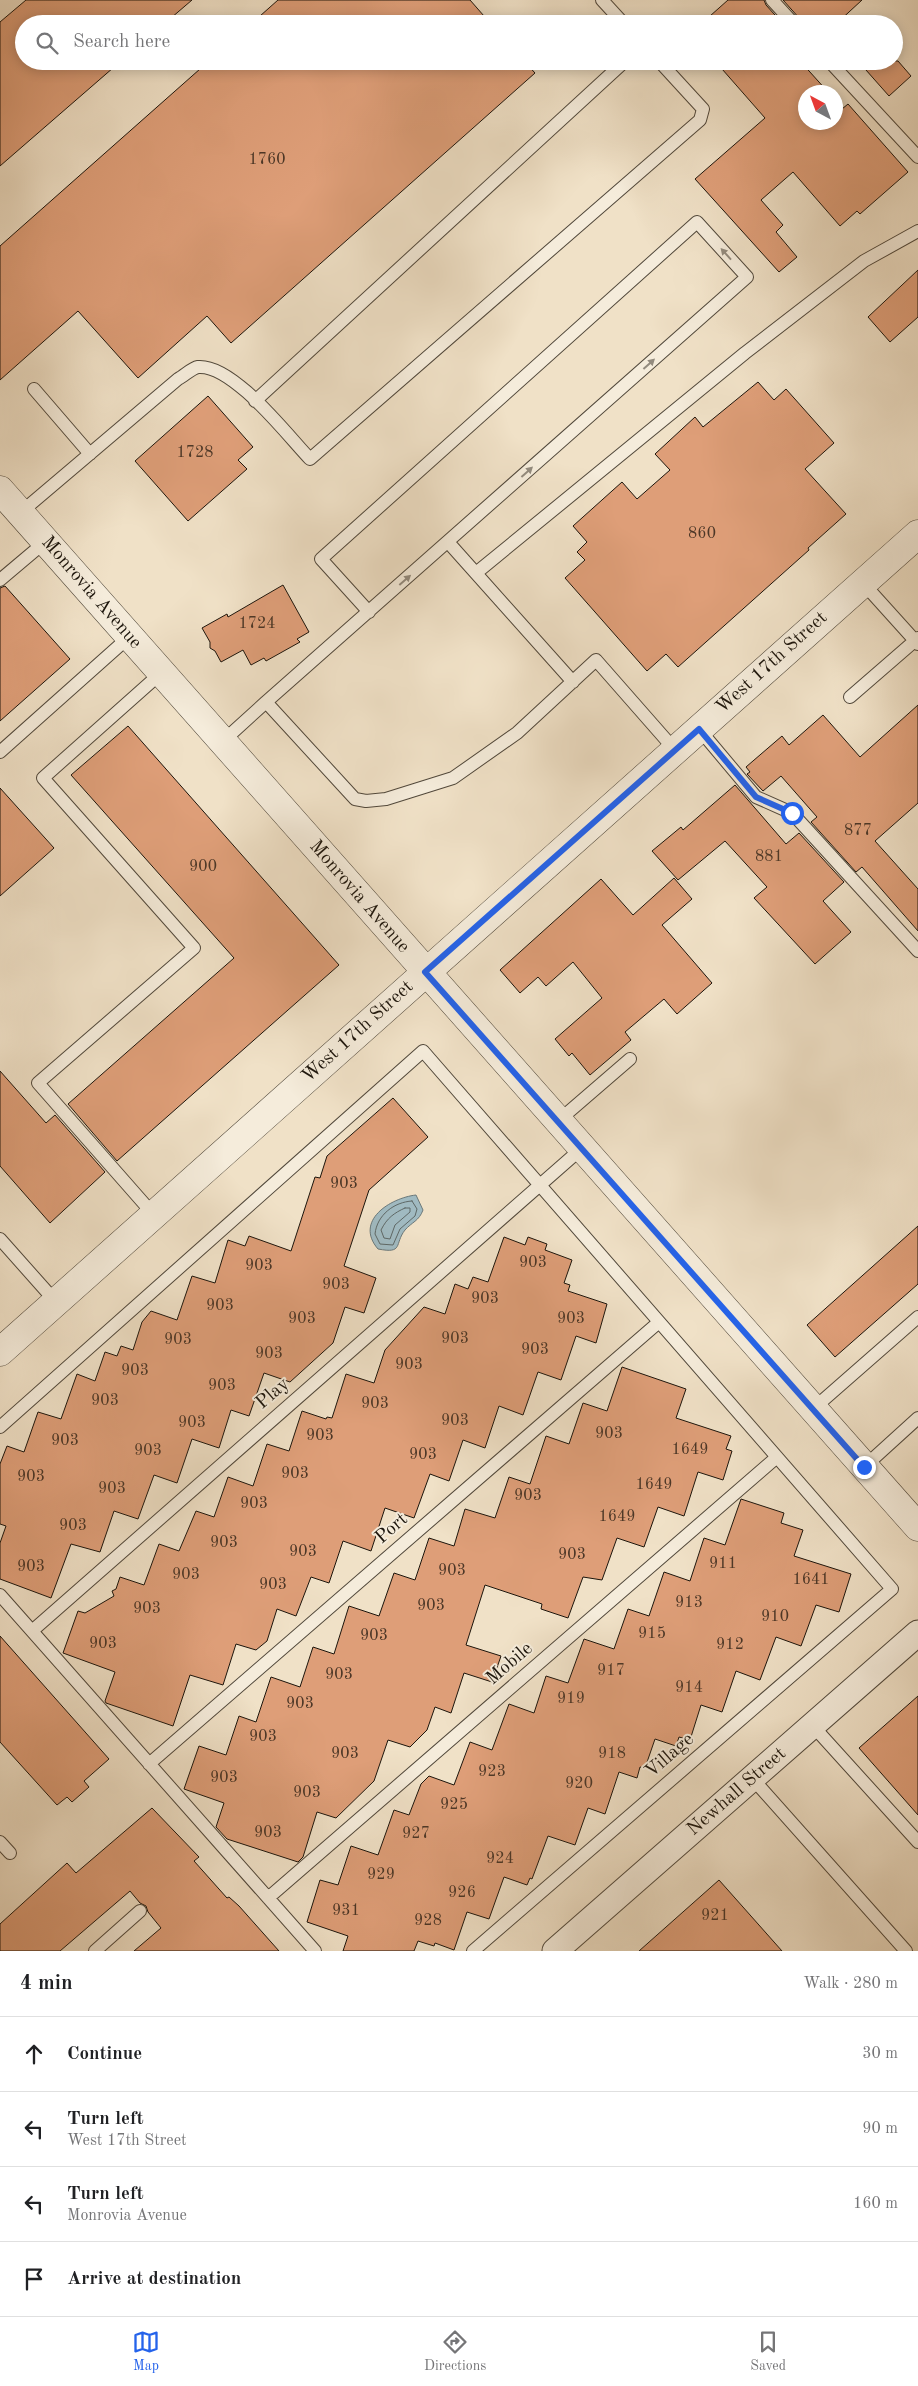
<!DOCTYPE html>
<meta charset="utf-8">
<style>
body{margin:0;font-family:"Old Standard TT",serif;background:#f6f6f6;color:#202124}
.compass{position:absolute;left:798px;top:85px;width:45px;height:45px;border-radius:50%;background:#fff;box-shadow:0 2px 12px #0003;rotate:319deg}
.stop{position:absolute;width:15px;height:15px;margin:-11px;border:4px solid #2563eb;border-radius:50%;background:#fff}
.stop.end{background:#2563eb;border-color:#fff;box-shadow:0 1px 5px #0008}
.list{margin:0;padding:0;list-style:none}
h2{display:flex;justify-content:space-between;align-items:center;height:65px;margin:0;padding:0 20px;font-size:21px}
h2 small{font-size:16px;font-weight:400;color:#757577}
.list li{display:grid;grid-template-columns:32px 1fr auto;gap:15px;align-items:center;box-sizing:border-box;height:75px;padding:0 20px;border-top:1px solid #e0e0e0}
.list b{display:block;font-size:19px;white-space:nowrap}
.list p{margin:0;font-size:16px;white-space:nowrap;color:#757577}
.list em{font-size:16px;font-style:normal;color:#757577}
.icon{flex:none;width:28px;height:28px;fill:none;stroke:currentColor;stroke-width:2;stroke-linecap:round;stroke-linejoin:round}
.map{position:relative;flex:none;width:918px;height:1951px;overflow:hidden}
.search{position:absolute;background:#fff;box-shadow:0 2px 12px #0003;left:15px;right:15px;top:15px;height:55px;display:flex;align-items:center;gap:12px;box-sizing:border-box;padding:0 18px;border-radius:28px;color:#757577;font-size:19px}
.sheet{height:365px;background:#fff}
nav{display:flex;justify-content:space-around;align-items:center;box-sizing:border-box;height:70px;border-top:1px solid #e0e0e0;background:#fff;font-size:14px;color:#757577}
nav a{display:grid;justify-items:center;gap:2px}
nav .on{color:#2563eb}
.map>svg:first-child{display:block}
.water{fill:#a0bac1;stroke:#6b7879}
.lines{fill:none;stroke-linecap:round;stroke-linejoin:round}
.shore{stroke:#5e6866;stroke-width:1}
.building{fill:#de9e78;stroke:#1c150c}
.service-casing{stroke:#51483b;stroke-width:14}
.minor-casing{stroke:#51483b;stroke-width:27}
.tertiary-casing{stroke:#51483b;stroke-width:29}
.service{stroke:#f5ecdb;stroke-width:12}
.minor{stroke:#f5ecdb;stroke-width:25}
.tertiary{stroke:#f5ecdb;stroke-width:28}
.oneway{fill:#938b7e}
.route{stroke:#2563eb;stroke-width:6}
.labels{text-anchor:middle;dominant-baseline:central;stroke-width:4;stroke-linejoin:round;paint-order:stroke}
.number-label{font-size:16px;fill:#4c3727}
.street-label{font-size:19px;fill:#1c150c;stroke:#f5ecdb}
</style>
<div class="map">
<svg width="918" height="1951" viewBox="0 0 918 1951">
<rect width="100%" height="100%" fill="#f0e1c7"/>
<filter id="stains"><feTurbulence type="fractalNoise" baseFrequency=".004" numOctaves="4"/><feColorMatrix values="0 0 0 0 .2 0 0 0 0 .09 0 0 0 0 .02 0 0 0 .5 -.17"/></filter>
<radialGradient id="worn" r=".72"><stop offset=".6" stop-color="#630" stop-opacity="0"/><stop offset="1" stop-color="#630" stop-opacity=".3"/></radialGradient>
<path class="water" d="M416 1195 423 1210C419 1221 412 1222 405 1230 394 1244 404 1254 378 1249 354 1221 390 1198 416 1195Z"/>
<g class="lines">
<path class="shore" d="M412 1201 417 1209 415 1216 400 1229 393 1245 380 1244 375 1234C377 1215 394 1202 412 1201Z
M405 1208H410V1212L395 1225 390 1239 384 1238 381 1230C387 1218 394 1213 405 1208Z"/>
</g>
<path class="building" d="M26 0H192L164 24H24V61H121L0 166V22Z
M278 0H470L491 24H251Z
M728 0H764L766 5 783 24H701Z
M783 0H862L836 24H802L800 19Z
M209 61H524L535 73 231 343 207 316 138 378 78 311 0 380V246Z
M715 61H800L828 92H806V122H836V101L842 109 848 104 908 172 860 214 857 211 840 226 793 172 761 200 783 225 776 232 797 257 779 272 695 179 765 118Z
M858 61H898L911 76 889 96Z
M918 270V317L890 342 868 317Z
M758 382 774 400 786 389 834 443 805 469 846 514 808 548 809 550 678 667 666 654 647 671 565 578 585 560 577 552 587 542 573 526 622 482 637 499 670 470 655 454 695 417 703 427Z
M208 396 253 447 238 460 247 469 188 521 135 461Z
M283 585 309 632 297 639 300 642 266 661 264 658 251 665 243 650 221 662 215 651 210 648V642L202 628 227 614 228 617Z
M5 586 70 659 0 721V588Z
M918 705V803L875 841 918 889V931L862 867 856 872 811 822 817 817 781 776 763 791 747 774 750 772 746 767 782 736 789 745 823 715 860 757Z
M128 726 339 965 117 1161 68 1104 234 958 71 775Z
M735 785 786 844 799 833 844 882 823 901 851 932 815 964 754 898 767 887 725 841 678 880 652 851 681 827 683 830Z
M0 788 54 848 0 896Z
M674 878 692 899 662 925 712 983 677 1014 664 999 625 1032 631 1040 590 1075 572 1053 569 1056 555 1039 602 998 573 962 546 986 538 977 520 993 500 970 601 879 633 915Z
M0 1071 46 1123 55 1115 105 1172 50 1223 0 1166Z
M393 1098 428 1137 369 1190 344 1266 376 1278 364 1313 345 1307 333 1343 290 1382 264 1373 249 1416 231 1410 219 1448 192 1439 177 1483 154 1475 138 1519 114 1511 100 1552 71 1544 51 1598 0 1579V1543L6 1526 0 1524V1464L7 1446 24 1452 38 1412 61 1419 77 1374 95 1381 105 1352 117 1356 121 1346 133 1350 142 1322 151 1311 177 1320 192 1276 215 1283 228 1240 245 1246 249 1236 291 1251 315 1177 320 1178 327 1156Z
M918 1226V1284L835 1357 807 1325Z
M504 1237 525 1245 528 1237 547 1244 545 1250 572 1260 564 1283 570 1285 568 1291 607 1304 596 1343 576 1336 561 1380 538 1372 523 1415 499 1406 485 1448 463 1440 449 1481 430 1474 414 1518 385 1508 371 1551 343 1541 329 1583 311 1577 296 1616 277 1609 267 1641 256 1650 236 1644 223 1685 190 1675 173 1726 106 1703 105 1701 115 1672 63 1653 78 1611 85 1613 114 1596 112 1591 116 1589 120 1577 144 1585 159 1544 179 1551 196 1511 214 1517 228 1477 253 1486 267 1444 289 1451 302 1411 326 1419 327 1417 332 1418 346 1374 374 1383 385 1350 424 1307 445 1314 455 1284 468 1289 473 1277 488 1282Z
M622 1367 686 1389 676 1418 731 1436 726 1449 732 1451 723 1480 698 1472 684 1516 658 1507 644 1547 617 1538 602 1580 583 1577 568 1618 541 1609 542 1604 485 1585 466 1645 501 1656 492 1682 464 1673 451 1713 435 1707 427 1730 410 1747 388 1740 374 1781 336 1818 317 1812 303 1857 298 1862 227 1839 216 1827 224 1803 184 1789 199 1746 226 1755 239 1716 256 1722 271 1677 300 1687 313 1647 334 1654 349 1606 379 1616 394 1573 415 1580 429 1538 454 1546 465 1509 495 1518 509 1477 530 1484 546 1436 569 1444 583 1403 607 1411Z
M741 1499 784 1513 781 1523 803 1530 794 1556 851 1574 839 1612 816 1605 801 1646 776 1637 760 1680 736 1671 722 1712 701 1705 690 1740 679 1737 676 1746 655 1739 645 1768 640 1767 637 1778 619 1772 605 1814 588 1808 575 1845 548 1836 532 1879 530 1878 527 1885 504 1877 489 1919 467 1912 454 1950 435 1943 434 1946 418 1941 414 1951H343L348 1936 307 1922 320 1880 338 1885 351 1846 378 1855 394 1810 409 1815 421 1784 429 1776 454 1785 470 1742 492 1750 509 1704 534 1713 546 1676 568 1683 584 1639 614 1649 628 1609 649 1616 664 1572 690 1581 704 1538 725 1545Z
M0 1636 109 1759 84 1781 89 1787 72 1802 67 1797 57 1805 0 1742Z
M918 1696V1815L859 1748Z
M152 1808 199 1857 194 1861 227 1898 229 1897 239 1906 279 1951H134L161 1928 148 1912 146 1906 140 1903 130 1891 60 1951H0V1924L67 1863 76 1873Z
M719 1880 782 1951H639Z"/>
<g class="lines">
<g class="service-casing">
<path id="service" d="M602 0 624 24
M772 0 794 24
M829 61 918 157
M34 389 90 454
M255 401 625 61
M20 513 178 379C184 376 192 368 198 367 233 364 287 435 310 459L700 120 703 109 659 61
M448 542 573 682
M476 573 745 353 864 261 918 231
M0 580 45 542
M863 583 918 644
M850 697 918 638
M266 702 747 277 697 222 321 559 369 612
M699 729 756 797 792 813 918 951
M222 742 266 702 355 799 366 801 386 799 453 778 517 733 596 660 675 750
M0 752 129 637
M557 1122 630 1059
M154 1215 38 1083 194 948 43 778 161 673
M0 1239 56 1302
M813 1409 918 1317
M0 1427 423 1051 892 1589 473 1951
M864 1467 918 1418
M0 1595 315 1951
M32 1631 581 1149
M813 1726 918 1842
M149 1764 659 1322
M752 1778 906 1951
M0 1842 10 1853
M268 1898 777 1457
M95 1951 140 1911"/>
</g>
<g class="minor-casing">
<path id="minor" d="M555 1951 918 1633"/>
</g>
<g class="tertiary-casing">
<path id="tertiary" d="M0 490 918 1527
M0 1352 918 534"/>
</g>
<use href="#service" class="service"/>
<use href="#minor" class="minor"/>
<use href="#tertiary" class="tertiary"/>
</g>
<defs><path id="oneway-solid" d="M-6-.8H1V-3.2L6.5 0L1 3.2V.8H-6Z" transform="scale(1.25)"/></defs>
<g class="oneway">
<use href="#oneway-solid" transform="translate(726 254) rotate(-132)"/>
<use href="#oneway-solid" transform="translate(649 364) rotate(-42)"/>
<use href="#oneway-solid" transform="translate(527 472) rotate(-42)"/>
<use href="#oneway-solid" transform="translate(405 580) rotate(-41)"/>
</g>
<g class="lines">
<path class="route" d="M792 813 756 797 699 729 425 972 864 1467"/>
</g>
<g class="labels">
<g class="number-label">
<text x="267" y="160">1760</text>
<text x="195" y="453">1728</text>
<text x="702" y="534">860</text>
<text x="257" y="624">1724</text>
<text x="858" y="831">877</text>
<text x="769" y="857">881</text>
<text x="203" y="867">900</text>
<text x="344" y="1184">903</text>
<text x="533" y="1263">903</text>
<text x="259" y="1266">903</text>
<text x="336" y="1285">903</text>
<text x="485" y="1299">903</text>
<text x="220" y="1306">903</text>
<text x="302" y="1319">903</text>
<text x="571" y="1319">903</text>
<text x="455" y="1339">903</text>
<text x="178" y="1340">903</text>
<text x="535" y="1350">903</text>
<text x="269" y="1354">903</text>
<text x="409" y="1365">903</text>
<text x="135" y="1371">903</text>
<text x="222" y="1386">903</text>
<text x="105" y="1401">903</text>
<text x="375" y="1404">903</text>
<text x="455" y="1421">903</text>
<text x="192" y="1423">903</text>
<text x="609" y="1434">903</text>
<text x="320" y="1436">903</text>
<text x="65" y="1441">903</text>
<text x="690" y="1450">1649</text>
<text x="148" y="1451">903</text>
<text x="423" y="1455">903</text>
<text x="295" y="1474">903</text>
<text x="31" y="1477">903</text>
<text x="654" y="1485">1649</text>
<text x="112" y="1489">903</text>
<text x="528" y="1496">903</text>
<text x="254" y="1504">903</text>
<text x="617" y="1517">1649</text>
<text x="73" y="1526">903</text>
<text x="224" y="1543">903</text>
<text x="303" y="1552">903</text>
<text x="572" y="1555">903</text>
<text x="723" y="1564">911</text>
<text x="31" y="1567">903</text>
<text x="452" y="1571">903</text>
<text x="186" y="1575">903</text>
<text x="811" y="1580">1641</text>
<text x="273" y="1585">903</text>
<text x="689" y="1603">913</text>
<text x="431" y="1606">903</text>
<text x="147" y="1609">903</text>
<text x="775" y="1617">910</text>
<text x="652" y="1634">915</text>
<text x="374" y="1636">903</text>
<text x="103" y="1644">903</text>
<text x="730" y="1645">912</text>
<text x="611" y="1671">917</text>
<text x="339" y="1675">903</text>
<text x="689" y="1688">914</text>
<text x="571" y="1699">919</text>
<text x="300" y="1704">903</text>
<text x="263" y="1737">903</text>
<text x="345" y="1754">903</text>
<text x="612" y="1754">918</text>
<text x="492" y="1772">923</text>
<text x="224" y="1778">903</text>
<text x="579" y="1784">920</text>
<text x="307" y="1793">903</text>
<text x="454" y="1805">925</text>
<text x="268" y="1833">903</text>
<text x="416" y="1834">927</text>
<text x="500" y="1859">924</text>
<text x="381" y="1875">929</text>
<text x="462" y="1893">926</text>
<text x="346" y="1911">931</text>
<text x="715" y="1916">921</text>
<text x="428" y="1921">928</text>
</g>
<g class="street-label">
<text transform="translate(91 593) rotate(49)">Monrovia Avenue</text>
<text transform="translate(772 663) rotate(-42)">West 17th Street</text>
<text transform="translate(359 897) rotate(49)">Monrovia Avenue</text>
<text transform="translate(358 1032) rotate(-42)">West 17th Street</text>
<text transform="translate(273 1394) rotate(-41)">Play</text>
<text transform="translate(392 1529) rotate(-41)">Port</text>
<text transform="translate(510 1664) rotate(-41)">Mobile</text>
<text transform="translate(670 1756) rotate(-41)">Village</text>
<text transform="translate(737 1792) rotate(-41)">Newhall Street</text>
</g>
</g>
<rect width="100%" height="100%" filter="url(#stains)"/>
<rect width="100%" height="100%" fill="url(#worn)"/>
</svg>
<svg class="compass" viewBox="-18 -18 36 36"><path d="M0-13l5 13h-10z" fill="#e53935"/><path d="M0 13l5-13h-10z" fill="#757577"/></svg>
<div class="stop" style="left:792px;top:813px"></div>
<div class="stop end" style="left:864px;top:1467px"></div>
<div class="search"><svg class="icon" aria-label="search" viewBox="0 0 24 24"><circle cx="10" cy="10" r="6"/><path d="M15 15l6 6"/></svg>Search here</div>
</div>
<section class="sheet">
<h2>4 min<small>Walk · 280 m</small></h2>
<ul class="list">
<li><svg class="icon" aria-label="ahead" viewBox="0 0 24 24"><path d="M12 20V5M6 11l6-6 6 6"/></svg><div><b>Continue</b></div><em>30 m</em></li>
<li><svg class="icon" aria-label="left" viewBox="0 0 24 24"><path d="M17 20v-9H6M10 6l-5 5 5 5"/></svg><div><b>Turn left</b><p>West 17th Street</p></div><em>90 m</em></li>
<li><svg class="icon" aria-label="left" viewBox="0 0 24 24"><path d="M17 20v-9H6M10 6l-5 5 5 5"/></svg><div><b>Turn left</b><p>Monrovia Avenue</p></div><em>160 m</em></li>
<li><svg class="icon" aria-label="arrive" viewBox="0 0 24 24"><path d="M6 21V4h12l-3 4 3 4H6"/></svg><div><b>Arrive at destination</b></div></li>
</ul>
</section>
<nav>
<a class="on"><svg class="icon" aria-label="map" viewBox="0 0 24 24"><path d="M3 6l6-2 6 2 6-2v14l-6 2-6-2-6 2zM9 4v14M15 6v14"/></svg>Map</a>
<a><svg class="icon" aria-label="directions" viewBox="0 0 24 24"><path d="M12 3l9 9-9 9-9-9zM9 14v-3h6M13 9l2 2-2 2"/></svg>Directions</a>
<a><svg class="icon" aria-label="saved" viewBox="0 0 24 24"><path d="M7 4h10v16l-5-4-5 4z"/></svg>Saved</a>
</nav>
